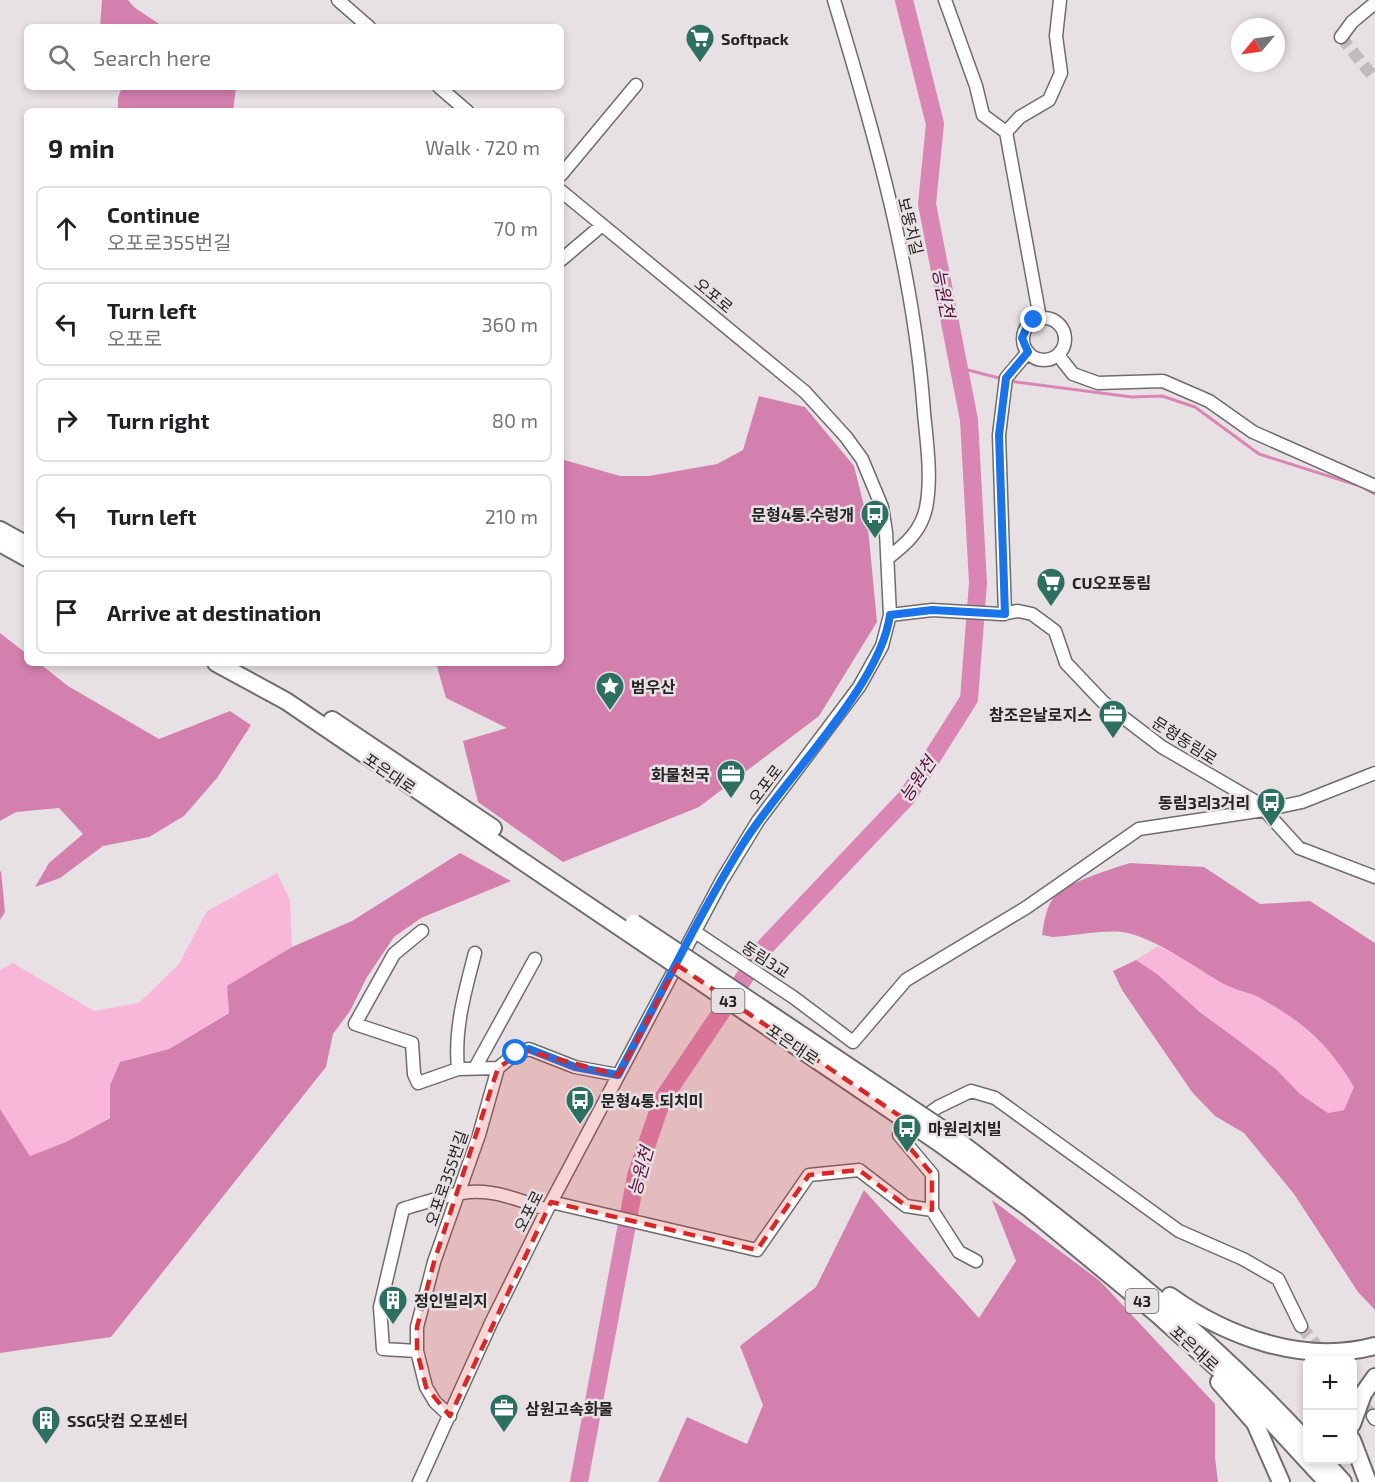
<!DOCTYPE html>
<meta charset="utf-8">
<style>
body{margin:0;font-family:"Exo 2","Noto Sans KR",sans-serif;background:#f6f6f6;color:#202124}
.controls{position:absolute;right:18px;bottom:18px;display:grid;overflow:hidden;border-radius:9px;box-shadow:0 3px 9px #0003}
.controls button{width:54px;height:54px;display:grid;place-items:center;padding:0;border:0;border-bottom:2px solid #e0e0e0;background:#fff;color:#202124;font:30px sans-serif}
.compass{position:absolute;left:1231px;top:18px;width:54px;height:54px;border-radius:50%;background:#fff;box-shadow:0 3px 9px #0003;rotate:241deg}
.stop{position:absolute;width:18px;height:18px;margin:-14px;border:4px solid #1a73e8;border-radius:50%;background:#fff}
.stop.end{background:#1a73e8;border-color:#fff;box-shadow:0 2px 6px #0008}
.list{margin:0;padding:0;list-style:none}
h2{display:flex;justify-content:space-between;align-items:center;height:78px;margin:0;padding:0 24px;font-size:26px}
h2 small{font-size:20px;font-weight:400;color:#757577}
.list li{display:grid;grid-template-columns:39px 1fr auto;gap:18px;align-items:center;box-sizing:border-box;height:84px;margin:0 12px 12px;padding:0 12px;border:2px solid #e0e0e0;border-radius:9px}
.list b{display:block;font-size:22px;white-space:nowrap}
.list p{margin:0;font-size:20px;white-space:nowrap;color:#757577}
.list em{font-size:20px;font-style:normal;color:#757577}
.icon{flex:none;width:33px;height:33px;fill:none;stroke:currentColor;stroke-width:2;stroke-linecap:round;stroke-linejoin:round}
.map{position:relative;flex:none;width:1375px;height:1482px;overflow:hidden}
.search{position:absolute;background:#fff;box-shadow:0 3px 9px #0003;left:24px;top:24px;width:540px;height:66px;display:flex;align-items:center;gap:15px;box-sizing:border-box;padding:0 21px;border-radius:9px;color:#757577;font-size:22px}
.panel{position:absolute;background:#fff;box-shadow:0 3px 9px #0003;left:24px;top:108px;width:540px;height:558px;border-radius:9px}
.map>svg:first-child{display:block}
.green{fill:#f8b6d8}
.forest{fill:#d380ae}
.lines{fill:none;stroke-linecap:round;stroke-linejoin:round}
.stream{stroke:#da86b5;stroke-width:3}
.river{stroke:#da86b5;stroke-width:18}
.minor-tunnel{stroke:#c1bbbe;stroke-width:12;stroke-dasharray:12 6;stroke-linecap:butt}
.minor-casing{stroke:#706b6d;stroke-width:15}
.highway-casing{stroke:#706b6d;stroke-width:20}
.minor{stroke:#fff;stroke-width:12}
.highway{stroke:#fff;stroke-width:16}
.highway-bridge-casing{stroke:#706b6d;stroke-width:20;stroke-linecap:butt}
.highway-bridge{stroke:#fff;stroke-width:16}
.route{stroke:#1a73e8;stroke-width:8}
.marked{fill:#d62828;fill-opacity:0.2;stroke:#d62828;stroke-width:4.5;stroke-dasharray:12 8;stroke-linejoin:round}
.labels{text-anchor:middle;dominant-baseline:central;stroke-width:5;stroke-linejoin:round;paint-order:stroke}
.shield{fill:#e8e1e4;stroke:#605c5e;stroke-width:1.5}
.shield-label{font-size:15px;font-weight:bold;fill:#252324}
.poi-label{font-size:16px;font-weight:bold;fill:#252324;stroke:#e8e1e4;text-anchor:start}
.street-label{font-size:16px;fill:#252324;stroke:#e8e1e4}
.water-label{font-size:18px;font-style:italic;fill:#5a1040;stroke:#e8e1e4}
</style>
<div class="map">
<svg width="1375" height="1482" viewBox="0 0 1375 1482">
<rect width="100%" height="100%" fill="#e8e1e4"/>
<path class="green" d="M277 873 290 900 292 947 228 986 229 1012 169 1049 120 1062 110 1085V1117L66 1142 30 1156 0 1109V970L13 963 94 1011 139 1003 179 964 207 911Z
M1158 946 1193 964 1225 984 1256 996 1288 1014 1335 1055 1354 1087 1344 1110 1328 1113 1300 1094 1277 1070 1242 1043 1201 1013 1157 974 1136 960Z"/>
<path class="forest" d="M102 0H128L135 8 164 27H100Z
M122 87H213L216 90 219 87 236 88 233 111H118V98Z
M759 396 805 407 854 466 867 518 877 622 819 716 699 807 563 862 478 802 463 741 507 728 446 698 436 663H561V459L620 476H649L717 464 743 450Z
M0 633 27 654V663H39L68 686 159 739 230 711 251 725 217 778 184 816 149 837 103 846 60 878 35 887 49 863 83 834 59 808 16 812 0 821Z
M460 853 511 881 421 918 394 937 367 977 350 1011 333 1034 326 1067 111 1337 0 1353V1109L30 1156 66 1142 110 1118V1085L120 1062 169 1049 229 1013 227 986 292 947 352 921Z
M1130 863 1204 867 1260 904 1310 901 1375 943V1310L1358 1292 1294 1194 1244 1133 1215 1116 1192 1092 1122 990 1113 971 1136 960 1157 974 1201 1013 1242 1043 1277 1070 1300 1094 1328 1113 1344 1110 1354 1087C1329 1044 1302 1021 1258 997 1248 992 1235 990 1224 984 1197 969 1153 936 1122 932 1100 930 1074 936 1053 937L1042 935C1044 922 1046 905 1056 895 1069 882 1111 869 1130 863Z
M1 871 5 912 0 920V872Z
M864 1190 979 1318 1016 1261 992 1200 1100 1281 1215 1404V1457L1218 1482H658L687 1417 747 1444 763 1405 740 1346 816 1287Z"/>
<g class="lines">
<path class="stream" d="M960 368 1003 379
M1009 381 1132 397 1162 396 1195 407 1259 454 1360 486 1375 494"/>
<path class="river" d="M579 1482 636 1176 662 1100 765 947 907 797 969 699 978 583 969 420 927 204 935 124 904 0"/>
<path class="minor-tunnel" d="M1341 37 1375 79
M1301 1326 1328 1360
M1352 1391 1373 1416"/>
<g class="minor-casing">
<path id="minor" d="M338 0 369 27
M834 0C875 135 914 272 924 413 927 444 932 478 926 508 921 531 906 544 888 558
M945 0 976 86 983 115 1006 132
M1341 37 1352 22 1375 3
M439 87 467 111
M561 175 636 85
M561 260 601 226
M1023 339a21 21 0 1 1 42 0a21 21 0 1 1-42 0Z
M1040 318 1006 132 1020 117 1049 100 1061 73 1056 36 1060 0
M1058 355 1073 374 1098 383 1163 381 1209 401 1253 432 1375 486
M1005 614 999 435 1006 378 1028 352
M890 615 932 610 1001 614 1018 611 1032 614 1055 631 1066 663 1103 702 1162 747 1258 803 1299 848 1375 877
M422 931 394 954 355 1024 412 1043 414 1074 418 1083 458 1069 498 1068
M695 932 793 997 853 1042 906 980 1027 907 1139 829 1264 810 1302 802 1375 773
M475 1068 535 959
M458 1069C454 1029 465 991 475 953
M551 1202 757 1250 809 1175 859 1170 906 1206 932 1210
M976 1261 959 1252 932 1210V1174L899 1135 938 1107 971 1091 995 1098 1179 1231 1243 1259 1278 1279 1301 1326
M417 1351 383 1349 380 1307 403 1209C471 1188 479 1184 547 1210
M450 1416 435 1402 426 1387 417 1351V1327L434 1262 479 1135 498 1068 516 1053 529 1049 575 1067 618 1075
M1373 1416 1375 1419
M419 1482 491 1323 547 1210 722 880 758 821 859 687 882 646 890 615 886 532 882 507 862 459 846 437 805 392 561 191"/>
</g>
<g class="highway-casing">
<path id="highway" d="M0 530 27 545
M0 543 27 558
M216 663 286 701 519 859
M332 720 493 828
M945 1131C1072 1228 1199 1324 1308 1443
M938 1142 1030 1209 1156 1313 1243 1391 1327 1482
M1170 1296C1227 1337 1304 1365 1375 1346
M1219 1382 1255 1423 1281 1482
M1352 1424 1363 1394 1375 1377
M1352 1440 1368 1482
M1323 1460 1343 1482"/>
</g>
<use href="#minor" class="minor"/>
<use href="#highway" class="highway"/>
<g class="highway-bridge-casing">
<path id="highway-bridge" d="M519 859 938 1142
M634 923 945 1131"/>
</g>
<use href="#highway-bridge" class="highway-bridge"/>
</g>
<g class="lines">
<path class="route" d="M516 1053 529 1049 575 1067 618 1075C659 999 696 920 741 847 781 781 880 688 890 615L932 610 1005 614 999 435 1006 378 1028 352 1022 338 1028 325 1034 320"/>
</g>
<path class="marked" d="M677 965 913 1125 899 1135 932 1174V1210L906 1206 859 1170 809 1175 757 1250 551 1202 450 1416 426 1387 417 1351V1327L434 1262 498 1068 524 1050 618 1075Z"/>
<defs>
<g id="supermarket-pin" transform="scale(1.5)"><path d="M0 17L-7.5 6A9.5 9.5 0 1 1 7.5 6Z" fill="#2d6f60" stroke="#e8e1e4"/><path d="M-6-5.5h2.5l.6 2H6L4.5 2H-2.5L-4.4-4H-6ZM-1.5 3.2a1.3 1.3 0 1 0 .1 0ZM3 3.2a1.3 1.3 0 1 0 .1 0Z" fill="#fff"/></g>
<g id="bus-pin" transform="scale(1.5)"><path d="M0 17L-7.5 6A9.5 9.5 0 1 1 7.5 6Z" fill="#2d6f60" stroke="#e8e1e4"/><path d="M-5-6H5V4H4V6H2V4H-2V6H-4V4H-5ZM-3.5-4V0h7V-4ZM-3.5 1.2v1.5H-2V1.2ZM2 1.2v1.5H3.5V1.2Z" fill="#fff"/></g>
<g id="sight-pin" transform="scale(1.5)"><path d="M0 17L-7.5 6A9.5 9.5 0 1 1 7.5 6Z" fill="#2d6f60" stroke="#e8e1e4"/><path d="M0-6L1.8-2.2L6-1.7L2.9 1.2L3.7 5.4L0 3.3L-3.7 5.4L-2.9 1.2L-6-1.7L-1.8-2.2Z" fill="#fff"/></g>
<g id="office-pin" transform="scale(1.5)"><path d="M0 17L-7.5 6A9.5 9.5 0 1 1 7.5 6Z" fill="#2d6f60" stroke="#e8e1e4"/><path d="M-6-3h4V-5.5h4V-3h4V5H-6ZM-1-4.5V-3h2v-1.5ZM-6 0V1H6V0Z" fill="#fff"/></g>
<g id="building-pin" transform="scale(1.5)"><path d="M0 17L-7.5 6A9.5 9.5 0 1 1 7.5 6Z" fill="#2d6f60" stroke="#e8e1e4"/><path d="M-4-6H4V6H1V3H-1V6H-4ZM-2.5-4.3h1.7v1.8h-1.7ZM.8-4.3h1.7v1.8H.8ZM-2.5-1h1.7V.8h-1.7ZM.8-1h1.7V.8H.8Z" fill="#fff"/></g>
</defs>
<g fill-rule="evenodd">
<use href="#supermarket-pin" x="700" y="38"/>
<use href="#bus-pin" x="875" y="514"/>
<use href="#supermarket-pin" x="1051" y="582"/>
<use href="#sight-pin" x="610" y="686"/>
<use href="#office-pin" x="1113" y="714"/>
<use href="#office-pin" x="731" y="774"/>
<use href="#bus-pin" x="1271" y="802"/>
<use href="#bus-pin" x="580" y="1100"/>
<use href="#bus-pin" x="907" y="1128"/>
<use href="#building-pin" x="393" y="1300"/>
<use href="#office-pin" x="504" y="1408"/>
<use href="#building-pin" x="46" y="1420"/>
</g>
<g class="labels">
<g class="shield">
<rect x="711.5" y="989" width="33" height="24" rx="4.5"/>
<rect x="1125.5" y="1289" width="33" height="24" rx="4.5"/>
</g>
<g class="shield-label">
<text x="728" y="1001">43</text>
<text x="1142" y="1301">43</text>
</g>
<g class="poi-label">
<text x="721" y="38">Softpack</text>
<text x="854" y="514" text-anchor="end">문형4통.수렁개</text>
<text x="1072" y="582">CU오포동림</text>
<text x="631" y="686">범우산</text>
<text x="1092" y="714" text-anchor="end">참조은날로지스</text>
<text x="710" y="774" text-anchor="end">화물천국</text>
<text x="1250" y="802" text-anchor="end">동림3리3거리</text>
<text x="601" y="1100">문형4통.되치미</text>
<text x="928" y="1128">마원리치빌</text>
<text x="414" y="1300">정인빌리지</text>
<text x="525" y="1408">삼원고속화물</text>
<text x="67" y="1420">SSG닷컴 오포센터</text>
</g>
<g class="street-label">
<text transform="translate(911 226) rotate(76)">보뚱치길</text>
<text transform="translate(714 295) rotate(40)">오포로</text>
<text transform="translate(1185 740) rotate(33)">문형동림로</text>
<text transform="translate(390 773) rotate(34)">포은대로</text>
<text transform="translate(765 784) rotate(-53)">오포로</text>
<text transform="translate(766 959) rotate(33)">동림3교</text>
<text transform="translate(793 1044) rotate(34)">포은대로</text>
<text transform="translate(446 1178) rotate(-71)">오포로355번길</text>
<text transform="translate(528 1211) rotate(-63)">오포로</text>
<text transform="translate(1195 1348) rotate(42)">포은대로</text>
</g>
<g class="water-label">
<text transform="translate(944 293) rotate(79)">능원천</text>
<text transform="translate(917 779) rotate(-56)">능원천</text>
<text transform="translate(640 1171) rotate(-74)">능원천</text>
</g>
</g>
</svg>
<div class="controls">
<button>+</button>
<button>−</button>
</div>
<svg class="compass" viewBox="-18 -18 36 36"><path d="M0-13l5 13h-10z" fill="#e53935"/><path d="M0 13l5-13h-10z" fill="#757577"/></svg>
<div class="stop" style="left:516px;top:1053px"></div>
<div class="stop end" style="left:1034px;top:320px"></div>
<div class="search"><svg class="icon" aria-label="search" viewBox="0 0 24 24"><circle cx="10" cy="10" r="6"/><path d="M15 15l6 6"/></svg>Search here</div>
<section class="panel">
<h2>9 min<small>Walk · 720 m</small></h2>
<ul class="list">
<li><svg class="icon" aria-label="ahead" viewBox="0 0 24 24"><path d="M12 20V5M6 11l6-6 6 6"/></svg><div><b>Continue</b><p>오포로355번길</p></div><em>70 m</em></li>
<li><svg class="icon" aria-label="left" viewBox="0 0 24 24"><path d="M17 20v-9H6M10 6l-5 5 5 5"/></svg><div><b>Turn left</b><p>오포로</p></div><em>360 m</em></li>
<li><svg class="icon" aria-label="right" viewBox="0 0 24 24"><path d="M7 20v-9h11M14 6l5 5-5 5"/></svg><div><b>Turn right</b></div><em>80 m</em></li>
<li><svg class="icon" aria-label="left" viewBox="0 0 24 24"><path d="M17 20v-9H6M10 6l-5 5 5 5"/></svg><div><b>Turn left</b></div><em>210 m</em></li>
<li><svg class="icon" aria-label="arrive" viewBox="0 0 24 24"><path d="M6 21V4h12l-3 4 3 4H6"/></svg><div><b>Arrive at destination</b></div></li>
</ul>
</section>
</div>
